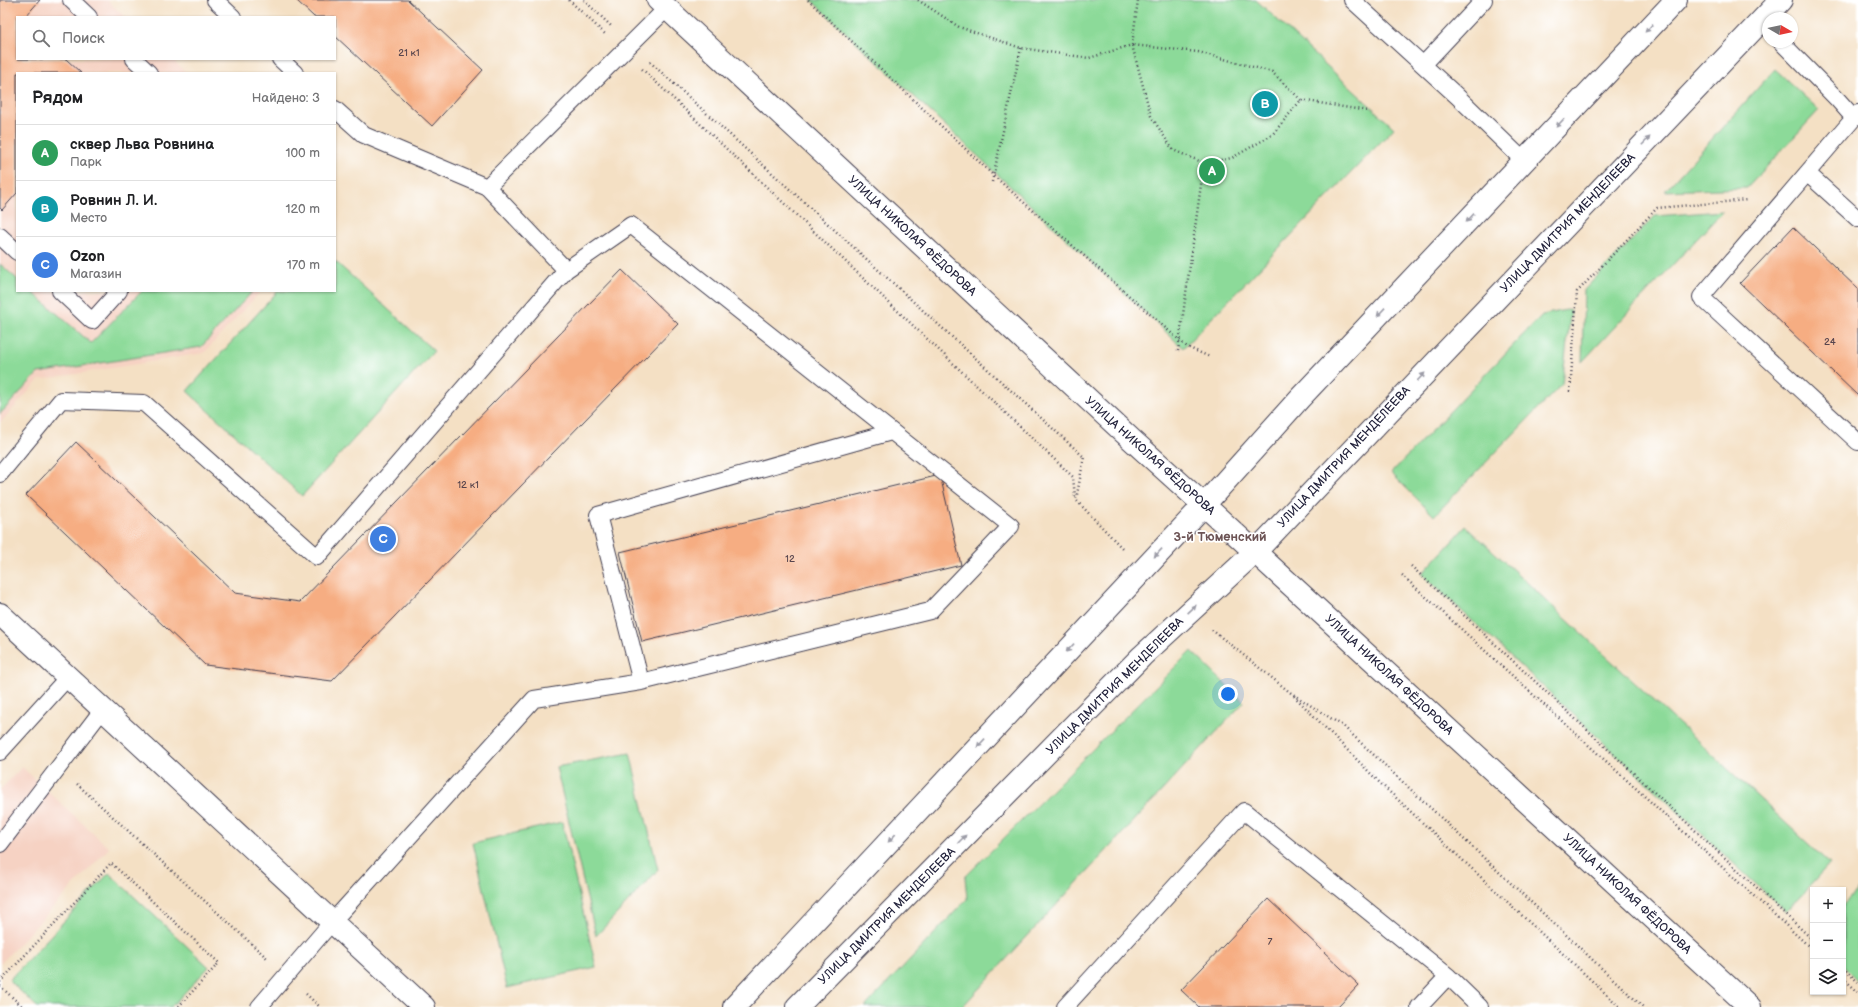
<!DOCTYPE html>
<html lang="ru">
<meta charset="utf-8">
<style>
body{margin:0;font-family:"Balsamiq Sans",sans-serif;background:#f2f2f2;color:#202124}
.controls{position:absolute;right:12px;bottom:12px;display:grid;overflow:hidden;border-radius:0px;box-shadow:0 1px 3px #0004}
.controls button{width:36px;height:36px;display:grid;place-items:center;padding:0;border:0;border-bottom:1px solid #e0e0e0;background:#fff;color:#202124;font:20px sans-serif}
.compass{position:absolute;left:1762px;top:12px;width:36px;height:36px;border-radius:50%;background:#fff;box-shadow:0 1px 3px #0004;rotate:99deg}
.you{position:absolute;left:1228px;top:694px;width:14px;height:14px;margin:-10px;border:3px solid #fff;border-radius:50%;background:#1a73e8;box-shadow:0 0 0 6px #1a73e833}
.badge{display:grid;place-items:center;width:26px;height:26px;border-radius:50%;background:#111827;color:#fff;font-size:13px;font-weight:700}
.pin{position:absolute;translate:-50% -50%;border:2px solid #fff;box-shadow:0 1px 4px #0006}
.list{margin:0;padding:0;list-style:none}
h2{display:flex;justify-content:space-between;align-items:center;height:52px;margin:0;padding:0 16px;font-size:17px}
h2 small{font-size:13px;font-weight:400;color:#757577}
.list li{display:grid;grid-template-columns:26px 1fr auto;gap:12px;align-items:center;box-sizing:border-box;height:56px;padding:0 16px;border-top:1px solid #e0e0e0}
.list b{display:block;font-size:15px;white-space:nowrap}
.list p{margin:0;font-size:13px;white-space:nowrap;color:#757577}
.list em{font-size:13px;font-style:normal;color:#757577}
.icon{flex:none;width:22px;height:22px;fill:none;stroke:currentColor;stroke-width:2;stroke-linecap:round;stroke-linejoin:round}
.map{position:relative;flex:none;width:1858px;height:1007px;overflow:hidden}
.search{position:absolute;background:#fff;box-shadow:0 1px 3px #0004;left:16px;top:16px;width:320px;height:44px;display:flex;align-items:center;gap:10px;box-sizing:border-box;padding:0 14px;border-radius:0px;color:#757577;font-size:15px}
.panel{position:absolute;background:#fff;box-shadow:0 1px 3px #0004;left:16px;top:72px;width:320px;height:220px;border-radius:0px}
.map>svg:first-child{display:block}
.built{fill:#f6d2c3}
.green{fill:#8cda99;stroke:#577e6a}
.building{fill:#f6ad82}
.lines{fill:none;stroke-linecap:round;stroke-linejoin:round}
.service-casing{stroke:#423e50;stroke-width:18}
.minor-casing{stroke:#423e50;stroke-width:24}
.tertiary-casing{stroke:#423e50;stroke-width:24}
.path{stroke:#423e50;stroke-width:2.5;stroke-dasharray:1 3;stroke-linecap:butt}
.service{stroke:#fff;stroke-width:16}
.minor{stroke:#fff;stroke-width:22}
.tertiary{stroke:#fff;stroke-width:22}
.oneway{fill:#9c9ca7}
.labels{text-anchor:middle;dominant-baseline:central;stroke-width:3.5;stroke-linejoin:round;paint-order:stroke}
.number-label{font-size:10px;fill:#57454d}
.street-label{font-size:12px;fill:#22223b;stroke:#fff}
.neighbourhood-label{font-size:13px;font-weight:bold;fill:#6c5354;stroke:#fff}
</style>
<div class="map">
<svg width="1858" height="1007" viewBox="0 0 1858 1007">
<rect width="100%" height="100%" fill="#fff"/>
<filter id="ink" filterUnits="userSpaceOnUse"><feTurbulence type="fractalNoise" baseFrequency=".025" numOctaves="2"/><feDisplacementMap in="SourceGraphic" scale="8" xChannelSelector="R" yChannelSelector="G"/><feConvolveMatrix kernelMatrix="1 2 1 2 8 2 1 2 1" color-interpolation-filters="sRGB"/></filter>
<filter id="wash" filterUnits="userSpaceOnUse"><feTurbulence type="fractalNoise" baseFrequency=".012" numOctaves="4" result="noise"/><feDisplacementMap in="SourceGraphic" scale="16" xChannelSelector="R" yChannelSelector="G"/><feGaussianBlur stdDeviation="0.9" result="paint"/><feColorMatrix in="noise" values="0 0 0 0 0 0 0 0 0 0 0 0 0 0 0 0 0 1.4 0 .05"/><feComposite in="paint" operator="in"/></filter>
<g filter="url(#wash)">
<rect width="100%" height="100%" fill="#f4e0c4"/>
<path class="built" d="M0 0H107L125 17H17V59H172L187 73H17V291H261L204 353 39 380 0 423Z
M22 767 109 848 0 964V790Z"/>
<path class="green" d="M811 0H1256L1394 128 1183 348Z
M1775 69 1819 110 1747 188 1665 191Z
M1723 211 1582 362 1584 290 1655 216Z
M335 261 434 351 302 496 187 391 278 291H335Z
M0 264 17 279V291H31L91 343 142 291H253L201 347 38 373 0 414Z
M1571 309 1562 384 1434 516 1391 473 1542 315Z
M1466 526 1830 864 1786 912 1422 574Z
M1191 651 1244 702 962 1007H865L967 899 965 877Z
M630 753 658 870 596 936 556 767Z
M562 822 596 967 507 988 473 843Z
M109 873 209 967 171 1007H37L9 980Z
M1858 889V981L1843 966V905Z"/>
<g id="blocks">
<path class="building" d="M0 0H40L25 17H17V59H66L81 73H17V193L2 210 0 208Z
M296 0H408L483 70 432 126 335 36V17H314Z
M1793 227 1858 289V396L1740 283Z
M622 270 678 324 332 681 205 665 26 495 76 442 235 593 300 602Z
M940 475 961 565 642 642 620 552Z
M1268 899 1359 985 1338 1007H1199L1181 990Z"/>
</g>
</g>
<g filter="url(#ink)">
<use href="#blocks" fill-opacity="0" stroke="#423e50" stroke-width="1"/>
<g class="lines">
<g class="service-casing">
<path id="service" d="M71 0 89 17
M215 0 233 17
M1352 0 1457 96 1524 161
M1781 42 1838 100 1854 118 1858 113
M134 59 149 73
M280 59 295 73
M1423 65 1484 0
M335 109 364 135 487 187 566 270 631 225 1011 526 930 611 641 682 598 515 891 432
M1854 118 1701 297 1858 442
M1807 173 1858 219
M487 187 667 8
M0 236 17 252
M60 291 92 321 119 291
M0 474 61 400 144 403 317 557 566 270
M0 752 68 677
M0 844 103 709
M259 1007 332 922 534 699 641 682
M1065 1007 1244 811 1448 976 1480 1007
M1419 1007 1448 976"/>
</g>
<g class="minor-casing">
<path id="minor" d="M658 0 1132 440 1204 505
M0 614 424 1007"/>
</g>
<g class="tertiary-casing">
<path id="tertiary" d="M1204 505 1750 1007
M734 1007 1204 505 1300 398 1676 0
M797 1007 1142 656 1255 552 1781 0"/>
</g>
<path class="path" d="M569 0 605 34
M584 0 611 26
M808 0 994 176 1187 347 1210 357
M918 0 959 27 1021 48 1089 58 1132 45 1138 0
M650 62 1084 457 1076 500 1123 549
M642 69 1073 477 1075 497
M1301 100 1272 72 1198 52 1132 45 1151 116 1173 150 1204 163 1232 158 1272 135 1301 100 1368 111
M992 182 1021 48
M1178 351 1204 163
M1570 392 1577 292 1657 208 1747 200
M1411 566 1813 940
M1402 575 1813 950
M1212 630 1291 693 1343 726 1643 1007
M1294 696 1379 782 1620 1007
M77 784 267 958
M1843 968 1858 982
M1843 978 1858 992
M0 982 111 863 219 963 178 1007
M0 986 23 1007
M306 994 320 1007"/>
<use href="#service" class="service"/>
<use href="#minor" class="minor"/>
<use href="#tertiary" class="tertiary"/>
</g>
<defs><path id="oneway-solid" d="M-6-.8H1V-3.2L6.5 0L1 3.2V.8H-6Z"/></defs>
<g class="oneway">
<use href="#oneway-solid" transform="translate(1649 28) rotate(133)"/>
<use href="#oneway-solid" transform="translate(1560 123) rotate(133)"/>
<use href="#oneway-solid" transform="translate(1646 141) rotate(-46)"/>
<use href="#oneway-solid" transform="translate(1470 218) rotate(133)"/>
<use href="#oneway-solid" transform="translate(1381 312) rotate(133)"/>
<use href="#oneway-solid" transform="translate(1421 377) rotate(-46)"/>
<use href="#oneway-solid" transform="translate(1158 553) rotate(133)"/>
<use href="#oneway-solid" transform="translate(1192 609) rotate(-43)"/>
<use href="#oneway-solid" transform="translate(1070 648) rotate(133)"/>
<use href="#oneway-solid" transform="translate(981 743) rotate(133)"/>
<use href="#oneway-solid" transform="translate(892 838) rotate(133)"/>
<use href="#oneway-solid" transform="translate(962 839) rotate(-45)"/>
</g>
</g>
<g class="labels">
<g class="number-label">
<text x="409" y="53">21 к1</text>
<text x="1830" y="342">24</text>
<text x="468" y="485">12 к1</text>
<text x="790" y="559">12</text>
<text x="1270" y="942">7</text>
</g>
<g class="street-label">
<text transform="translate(1568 223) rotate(-46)">УЛИЦА ДМИТРИЯ МЕНДЕЛЕЕВА</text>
<text transform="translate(912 236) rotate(43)">УЛИЦА НИКОЛАЯ ФЁДОРОВА</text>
<text transform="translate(1150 456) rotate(42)">УЛИЦА НИКОЛАЯ ФЁДОРОВА</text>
<text transform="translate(1344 457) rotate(-47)">УЛИЦА ДМИТРИЯ МЕНДЕЛЕЕВА</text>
<text transform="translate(1389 675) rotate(43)">УЛИЦА НИКОЛАЯ ФЁДОРОВА</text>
<text transform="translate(1115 686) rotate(-45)">УЛИЦА ДМИТРИЯ МЕНДЕЛЕЕВА</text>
<text transform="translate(1627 894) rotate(43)">УЛИЦА НИКОЛАЯ ФЁДОРОВА</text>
<text transform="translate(887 916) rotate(-45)">УЛИЦА ДМИТРИЯ МЕНДЕЛЕЕВА</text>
</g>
<g class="neighbourhood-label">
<text x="1220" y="537">3-й Тюменский</text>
</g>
</g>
</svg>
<div class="controls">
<button>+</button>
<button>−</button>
<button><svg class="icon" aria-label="layers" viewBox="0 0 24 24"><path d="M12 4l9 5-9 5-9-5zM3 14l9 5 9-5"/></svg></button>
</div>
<svg class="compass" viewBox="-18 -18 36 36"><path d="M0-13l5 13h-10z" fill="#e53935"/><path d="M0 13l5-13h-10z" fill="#757577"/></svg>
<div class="you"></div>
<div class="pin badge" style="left:1212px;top:171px;background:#2e9e5b">A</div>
<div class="pin badge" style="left:1265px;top:104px;background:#0f9aa8">B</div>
<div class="pin badge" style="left:383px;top:539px;background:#3f7fe0">C</div>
<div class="search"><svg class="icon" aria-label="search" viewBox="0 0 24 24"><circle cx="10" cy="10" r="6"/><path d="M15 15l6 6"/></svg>Поиск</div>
<section class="panel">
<h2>Рядом<small>Найдено: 3</small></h2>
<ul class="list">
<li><span class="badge" style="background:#2e9e5b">A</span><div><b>сквер Льва Ровнина</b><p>Парк</p></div><em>100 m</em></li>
<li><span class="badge" style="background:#0f9aa8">B</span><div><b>Ровнин Л. И.</b><p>Место</p></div><em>120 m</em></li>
<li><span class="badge" style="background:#3f7fe0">C</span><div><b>Ozon</b><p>Магазин</p></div><em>170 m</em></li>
</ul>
</section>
</div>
